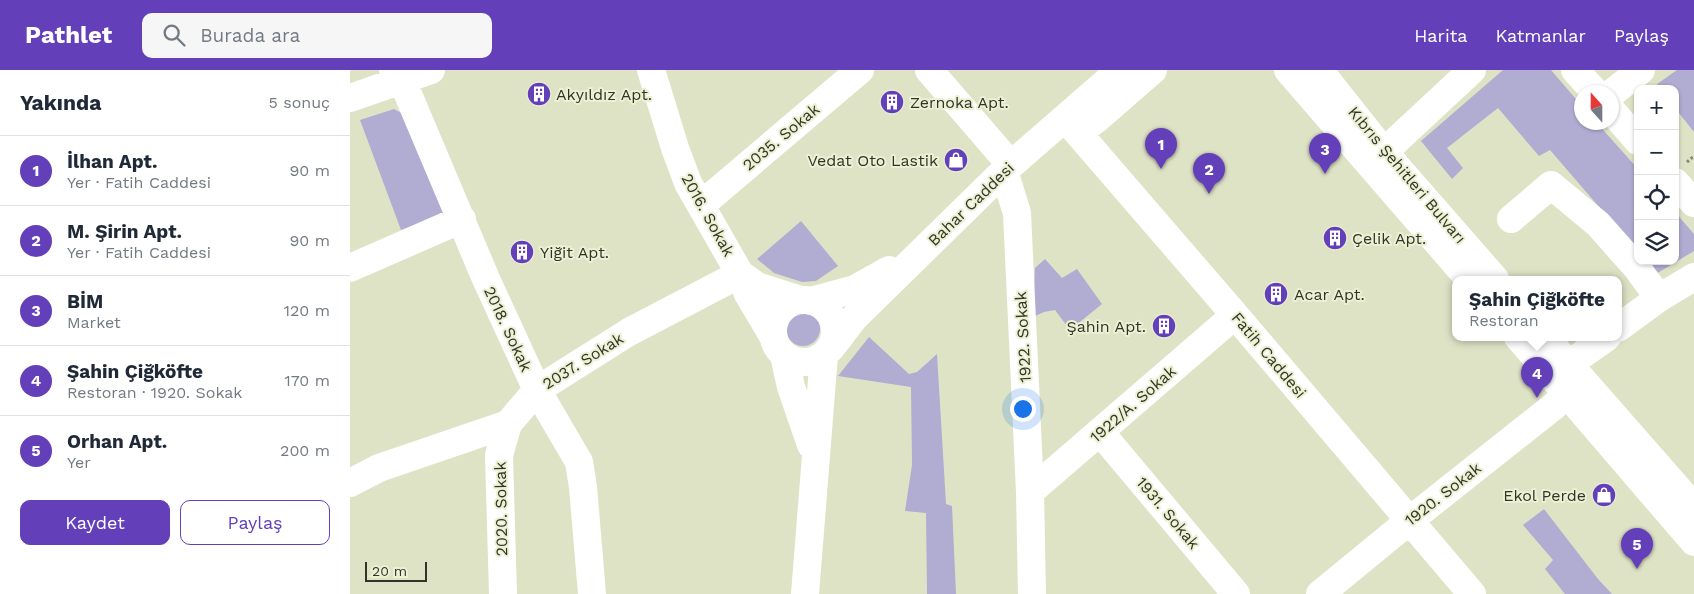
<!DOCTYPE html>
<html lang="tr">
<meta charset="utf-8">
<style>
body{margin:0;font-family:"Work Sans",sans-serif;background:#f6f6f7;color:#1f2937}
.controls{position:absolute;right:15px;top:15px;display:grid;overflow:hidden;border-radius:10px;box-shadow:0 1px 4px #0004}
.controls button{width:45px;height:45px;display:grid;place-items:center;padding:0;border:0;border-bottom:1px solid #e0e1e3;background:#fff;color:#1f2937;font:25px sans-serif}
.compass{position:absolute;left:1224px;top:15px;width:45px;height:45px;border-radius:50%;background:#fff;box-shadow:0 1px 4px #0004;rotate:339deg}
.scale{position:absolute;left:15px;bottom:12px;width:62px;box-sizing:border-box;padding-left:5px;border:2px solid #333429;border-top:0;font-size:14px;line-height:18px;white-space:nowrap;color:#333429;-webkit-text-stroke:4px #ecf1d3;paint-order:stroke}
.you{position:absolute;left:672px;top:338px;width:18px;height:18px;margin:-12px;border:4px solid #fff;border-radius:50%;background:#1a73e8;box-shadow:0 0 0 8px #1a73e833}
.badge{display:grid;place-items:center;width:32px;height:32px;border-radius:50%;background:#6340b9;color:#fff;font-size:16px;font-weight:700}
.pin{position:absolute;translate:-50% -41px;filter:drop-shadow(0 1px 2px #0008)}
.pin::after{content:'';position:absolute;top:26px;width:18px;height:15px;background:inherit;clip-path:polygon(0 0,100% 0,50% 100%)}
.popup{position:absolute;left:1102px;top:206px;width:170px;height:65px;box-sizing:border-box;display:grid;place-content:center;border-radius:10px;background:#fff;filter:drop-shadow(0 1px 4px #0005);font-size:16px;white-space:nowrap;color:#747a83}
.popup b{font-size:19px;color:#1f2937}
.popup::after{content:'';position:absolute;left:50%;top:100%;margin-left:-10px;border:10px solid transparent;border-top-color:#fff}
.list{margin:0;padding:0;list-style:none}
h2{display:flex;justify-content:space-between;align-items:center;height:65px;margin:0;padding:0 20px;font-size:21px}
h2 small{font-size:16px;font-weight:400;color:#747a83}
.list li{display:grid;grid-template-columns:32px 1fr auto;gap:15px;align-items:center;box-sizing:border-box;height:70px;padding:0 20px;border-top:1px solid #e0e1e3}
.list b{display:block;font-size:19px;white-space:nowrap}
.list p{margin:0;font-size:16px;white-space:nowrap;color:#747a83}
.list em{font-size:16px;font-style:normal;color:#747a83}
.actions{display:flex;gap:10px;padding:15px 20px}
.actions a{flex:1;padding:11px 0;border:1px solid #6340b9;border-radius:10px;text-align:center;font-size:18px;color:#6340b9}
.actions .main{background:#6340b9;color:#fff}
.icon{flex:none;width:28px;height:28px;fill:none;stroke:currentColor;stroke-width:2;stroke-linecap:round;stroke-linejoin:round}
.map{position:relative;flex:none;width:1344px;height:524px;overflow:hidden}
header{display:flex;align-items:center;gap:30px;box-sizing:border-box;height:70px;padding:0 25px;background:#6340b9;color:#fff}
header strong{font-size:24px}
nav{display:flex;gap:28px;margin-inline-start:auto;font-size:18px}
.search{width:350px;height:45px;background:#f6f6f7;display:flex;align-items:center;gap:12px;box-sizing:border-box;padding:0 18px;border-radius:10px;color:#747a83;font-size:19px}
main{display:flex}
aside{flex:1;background:#fff}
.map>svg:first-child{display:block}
.green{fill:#b1acd2}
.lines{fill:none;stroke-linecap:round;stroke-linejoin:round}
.path{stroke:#848773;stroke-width:3;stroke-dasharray:2.5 2.5;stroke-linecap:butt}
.minor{stroke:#fff;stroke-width:28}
.major{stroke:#fff;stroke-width:28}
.labels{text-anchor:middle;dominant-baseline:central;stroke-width:4;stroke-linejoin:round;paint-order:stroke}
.poi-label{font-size:16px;fill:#333429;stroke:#ecf1d3;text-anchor:start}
.street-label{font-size:16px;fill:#333429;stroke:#ecf1d3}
</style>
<header>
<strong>Pathlet</strong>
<div class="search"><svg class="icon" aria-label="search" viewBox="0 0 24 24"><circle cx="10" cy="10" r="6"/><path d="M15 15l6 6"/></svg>Burada ara</div>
<nav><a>Harita</a><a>Katmanlar</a><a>Paylaş</a></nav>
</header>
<main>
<aside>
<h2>Yakında<small>5 sonuç</small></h2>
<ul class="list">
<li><span class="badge">1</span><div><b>İlhan Apt.</b><p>Yer · Fatih Caddesi</p></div><em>90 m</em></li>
<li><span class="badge">2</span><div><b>M. Şirin Apt.</b><p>Yer · Fatih Caddesi</p></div><em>90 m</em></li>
<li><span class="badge">3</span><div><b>BİM</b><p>Market</p></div><em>120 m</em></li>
<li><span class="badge">4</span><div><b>Şahin Çiğköfte</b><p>Restoran · 1920. Sokak</p></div><em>170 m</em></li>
<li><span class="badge">5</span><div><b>Orhan Apt.</b><p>Yer</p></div><em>200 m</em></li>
</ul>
<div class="actions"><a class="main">Kaydet</a><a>Paylaş</a></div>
</aside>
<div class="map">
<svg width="1344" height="524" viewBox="0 0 1344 524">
<rect width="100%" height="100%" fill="#dfe3c6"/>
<path class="green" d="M1153 0H1201L1231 35 1232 52 1247 53 1288 99V182L1200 80 1189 86 1148 38 1097 78 1113 98 1102 109 1071 71Z
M1327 0H1344V62L1325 38V19H1311L1307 14Z
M44 39 57 46 97 139 91 146 51 160 10 50Z
M1325 142 1344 164V181L1306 204 1296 191H1325Z
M451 151 488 196 466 211 452 212 424 203 407 189Z
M695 189 712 208 727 199 752 234 720 260 705 240 694 242 683 247 685 198Z
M436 259a17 17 0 1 1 34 0a17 17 0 1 1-34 0Z
M519 267 559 304 567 302 587 284 596 434 602 436 606 524H577L576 443 555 441 562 395 561 317 488 306Z
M1194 439 1248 509 1262 524H1215L1195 499 1203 490 1173 455Z"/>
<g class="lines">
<path class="path" d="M1337 92 1344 86"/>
<path class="minor" d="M43 0 52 10 136 209 187 320 229 392 233 417 242 524
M579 0 661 95
M1225 0 1245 22
M1262 23 1291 0
M0 28 81 0
M1262 41 1288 71
M715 48 885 245 1122 524
M728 63 748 48 803 0
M1034 82 1122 0
M654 101 667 143 680 422 682 524
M1325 112 1344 133
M351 135 510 0
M1161 149 1201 115 1248 154 1287 198 1309 228
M0 198 112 149
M423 261a31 31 0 1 1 62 0a31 31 0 1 1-62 0Z
M461 231 505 219 539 200
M1268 258 1309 228 1344 207
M424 268 398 224 390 204 407 216 451 230
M481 278 504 248 654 101 770 0
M434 285 441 317 461 375
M1219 294 1257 267
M750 362 886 524
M0 413 29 398 158 354 187 320 279 262 390 204 338 113 325 78 301 0
M680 422 885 245
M153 524 149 385 158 354
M455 524 474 285
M970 524 1059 451 1204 336 1217 324"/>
<path class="major" d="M938 0 1119 209
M969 0 1034 82 1145 209
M1168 267 1344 472
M1195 267 1344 437"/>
</g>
<defs>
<g id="building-disc" transform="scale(1.25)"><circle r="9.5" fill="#6340b9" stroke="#ecf1d3"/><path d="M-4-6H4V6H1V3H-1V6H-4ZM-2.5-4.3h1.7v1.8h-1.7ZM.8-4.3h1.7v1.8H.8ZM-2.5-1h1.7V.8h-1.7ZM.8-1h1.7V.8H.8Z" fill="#fff"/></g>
<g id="shop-disc" transform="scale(1.25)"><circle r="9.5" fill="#6340b9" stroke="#ecf1d3"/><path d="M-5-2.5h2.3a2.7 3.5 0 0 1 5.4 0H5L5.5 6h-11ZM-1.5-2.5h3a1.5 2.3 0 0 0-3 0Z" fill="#fff"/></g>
</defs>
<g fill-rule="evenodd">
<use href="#building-disc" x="189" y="24"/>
<use href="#building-disc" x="542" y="32"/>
<use href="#shop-disc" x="606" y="90"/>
<use href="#building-disc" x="985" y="168"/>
<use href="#building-disc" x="172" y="182"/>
<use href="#building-disc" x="926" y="224"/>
<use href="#building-disc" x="814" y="256"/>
<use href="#shop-disc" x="1254" y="425"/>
</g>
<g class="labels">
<g class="poi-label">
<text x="206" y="24">Akyıldız Apt.</text>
<text x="560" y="32">Zernoka Apt.</text>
<text x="588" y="90" text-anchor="end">Vedat Oto Lastik</text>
<text x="1002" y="168">Çelik Apt.</text>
<text x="190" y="182">Yiğit Apt.</text>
<text x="944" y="224">Acar Apt.</text>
<text x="796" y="256" text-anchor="end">Şahin Apt.</text>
<text x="1236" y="425" text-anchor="end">Ekol Perde</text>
</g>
<g class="street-label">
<text transform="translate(431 67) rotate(-40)">2035. Sokak</text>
<text transform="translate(1057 105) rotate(50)">Kıbrıs Şehitleri Bulvarı</text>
<text transform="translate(621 134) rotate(-44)">Bahar Caddesi</text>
<text transform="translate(358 145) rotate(61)">2016. Sokak</text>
<text transform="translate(158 259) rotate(65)">2018. Sokak</text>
<text transform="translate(673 267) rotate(-93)">1922. Sokak</text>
<text transform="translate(919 285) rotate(50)">Fatih Caddesi</text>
<text transform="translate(233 291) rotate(-32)">2037. Sokak</text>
<text transform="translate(783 334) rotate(-41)">1922/A. Sokak</text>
<text transform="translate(1093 424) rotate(-38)">1920. Sokak</text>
<text transform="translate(151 439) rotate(-91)">2020. Sokak</text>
<text transform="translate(818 443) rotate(50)">1931. Sokak</text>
</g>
</g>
</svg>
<div class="controls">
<button>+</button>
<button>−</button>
<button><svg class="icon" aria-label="locate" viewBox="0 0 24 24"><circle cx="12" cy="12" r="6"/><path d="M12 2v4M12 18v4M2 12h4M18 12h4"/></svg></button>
<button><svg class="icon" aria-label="layers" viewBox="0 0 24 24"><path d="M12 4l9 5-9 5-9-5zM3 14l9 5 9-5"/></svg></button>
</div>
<svg class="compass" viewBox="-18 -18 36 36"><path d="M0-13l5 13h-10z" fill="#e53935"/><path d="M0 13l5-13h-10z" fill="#747a83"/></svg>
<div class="scale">20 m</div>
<div class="you"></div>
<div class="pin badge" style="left:811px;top:99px">1</div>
<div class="pin badge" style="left:859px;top:124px">2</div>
<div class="pin badge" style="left:975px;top:104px">3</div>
<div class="pin badge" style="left:1187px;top:328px">4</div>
<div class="popup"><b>Şahin Çiğköfte</b>Restoran</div>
<div class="pin badge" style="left:1287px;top:499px">5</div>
</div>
</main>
